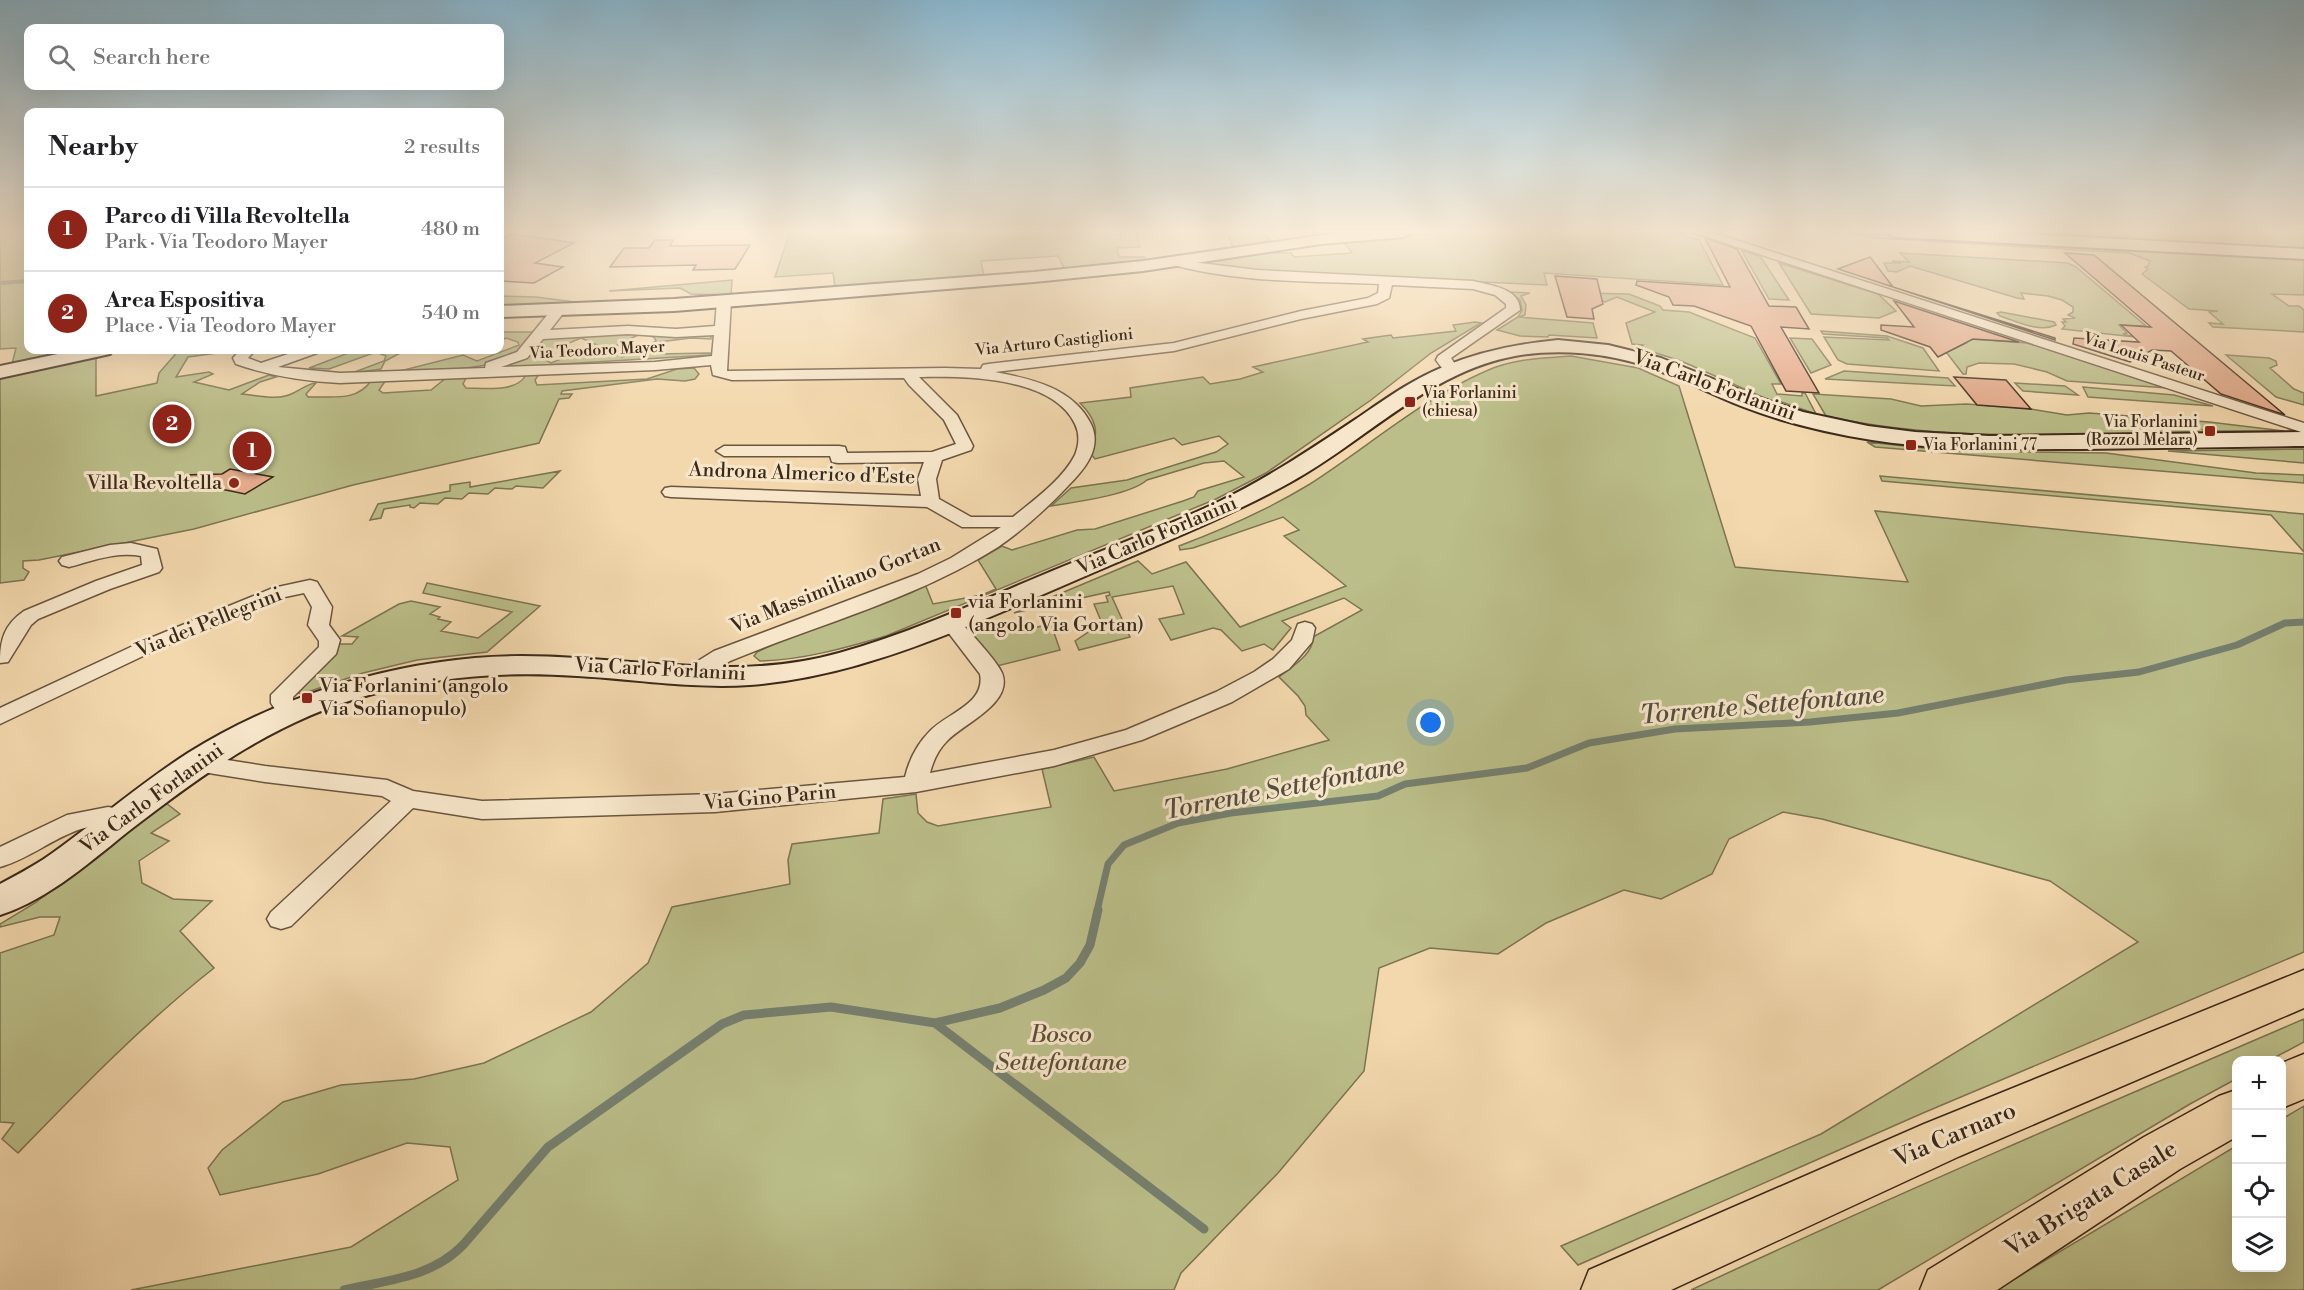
<!DOCTYPE html>
<meta charset="utf-8">
<style>
body{margin:0;font-family:"Libre Bodoni",serif;background:#f2f2f2;color:#202124}
.controls{position:absolute;right:18px;bottom:18px;display:grid;overflow:hidden;border-radius:12px;box-shadow:0 6px 24px #0002}
.controls button{width:54px;height:54px;display:grid;place-items:center;padding:0;border:0;border-bottom:2px solid #e0e0e0;background:#fff;color:#202124;font:30px sans-serif}
.you{position:absolute;left:1431px;top:723px;width:21px;height:21px;margin:-15px;border:4px solid #fff;border-radius:50%;background:#1a73e8;box-shadow:0 0 0 9px #1a73e833}
.badge{display:grid;place-items:center;width:39px;height:39px;border-radius:50%;background:#8f2418;color:#fff;font-size:20px;font-weight:700}
.pin{position:absolute;translate:-50% -50%;border:3px solid #fff;box-shadow:0 2px 6px #0006}
.list{margin:0;padding:0;list-style:none}
h2{display:flex;justify-content:space-between;align-items:center;height:78px;margin:0;padding:0 24px;font-size:26px}
h2 small{font-size:20px;font-weight:400;color:#757577}
.list li{display:grid;grid-template-columns:39px 1fr auto;gap:18px;align-items:center;box-sizing:border-box;height:84px;padding:0 24px;border-top:2px solid #e0e0e0}
.list b{display:block;font-size:22px;white-space:nowrap}
.list p{margin:0;font-size:20px;white-space:nowrap;color:#757577}
.list em{font-size:20px;font-style:normal;color:#757577}
.icon{flex:none;width:33px;height:33px;fill:none;stroke:currentColor;stroke-width:2;stroke-linecap:round;stroke-linejoin:round}
.map{position:relative;flex:none;width:2304px;height:1290px;overflow:hidden}
.search{position:absolute;background:#fff;box-shadow:0 6px 24px #0002;left:24px;top:24px;width:480px;height:66px;display:flex;align-items:center;gap:15px;box-sizing:border-box;padding:0 21px;border-radius:12px;color:#757577;font-size:22px}
.panel{position:absolute;background:#fff;box-shadow:0 6px 24px #0002;left:24px;top:108px;width:480px;height:246px;border-radius:12px}
.map>svg:first-child{display:block}
.green{fill:#bbbe89;stroke:#7c7452;stroke-width:1.5;fill-rule:evenodd}
.lines{fill:none;stroke-linecap:round;stroke-linejoin:round}
.stream-far2{stroke:#75806f;stroke-width:4}
.stream-far1{stroke:#75806f;stroke-width:7}
.stream{stroke:#75806f;stroke-width:9}
.building{fill:#e5ac8d;stroke:#3c291a;stroke-width:1.5}
.street-casing{stroke:#6a553f;stroke-width:3}
.secondary-casing{stroke:#3c291a;stroke-width:4}
.primary-casing{stroke:#3c291a;stroke-width:3}
.street{fill:#f7e6ca;fill-rule:evenodd}
.secondary{fill:#f7e6ca;fill-rule:evenodd}
.primary{fill:#f3d8ad;fill-rule:evenodd}
.poi-dot{fill:#8f2418;stroke:#f7e6ca;stroke-width:2}
.labels{text-anchor:middle;dominant-baseline:central;stroke-width:6;stroke-linejoin:round;paint-order:stroke}
.far-street-label{font-size:16px;fill:#3c291a;stroke:#f7e6ca}
.far-poi-label{font-size:16px;fill:#3c291a;stroke:#f7e6ca;text-anchor:start}
.street-label{font-size:20px;fill:#3c291a;stroke:#f7e6ca}
.poi-label{font-size:20px;fill:#3c291a;stroke:#f7e6ca;text-anchor:start}
.near-park-label{font-size:24px;font-style:italic;fill:#5c4e36;stroke:#f7e6ca}
.near-street-label{font-size:24px;fill:#3c291a;stroke:#f7e6ca}
.near-water-label{font-size:26px;font-style:italic;fill:#544d3e;stroke:#f7e6ca}
</style>
<div class="map">
<svg width="2304" height="1290" viewBox="0 0 2304 1290">
<rect width="100%" height="100%" fill="#f3d8ad"/>
<filter id="stains"><feTurbulence type="fractalNoise" baseFrequency=".00333" numOctaves="4"/><feColorMatrix values="0 0 0 0 .2 0 0 0 0 .09 0 0 0 0 .02 0 0 0 .5 -.17"/></filter>
<radialGradient id="worn" r=".72"><stop offset=".6" stop-color="#630" stop-opacity="0"/><stop offset="1" stop-color="#630" stop-opacity=".3"/></radialGradient>
<path class="green" d="M0 232H28V350H80L12 364 16 348 0 349Z
M790 232H1136L1140 247 1117 248 1119 257H1145L1146 260 1065 270 1058 256 981 261 984 276 835 288 833 273 775 277Z
M1227 232H1262L1271 241 1233 247Z
M1672 232 1699 240 1723 285 1544 273 1547 285 1279 273 1204 263V261L1254 252 1291 253 1294 257 1352 253 1344 242 1318 243 1454 232Z
M1979 232H2304V250Z
M1851 233 2304 257V295L2272 294 2289 306H2299L2304 310V332L2213 327 2209 323 2223 324 2209 312 2218 311 2189 309 2142 274 2148 269 2145 267 2148 266 2150 261 2129 253 1875 238Z
M1742 251 1760 256 1789 300 1769 299Z
M1900 253 2068 263 2076 267 2146 326 2119 325 2127 333 2123 334 2135 337 2062 329 2065 326 2062 322H2066L2063 319 2075 318 2068 315 2073 312V307L2062 300 2048 296 2021 293 2024 299 2017 298 1910 266 1897 272 1888 271 1884 263H1901L1892 261 1909 262Z
M1779 263 1878 294 1896 311 1879 318 1811 314Z
M732 280 731 295 691 294 680 288 609 291Z
M1509 292 1530 293 1521 296 1526 305 1525 315 1519 317 1593 323 1597 338 1549 335 1548 337 1520 336 1497 330 1518 317 1522 310 1520 300Z
M1582 293 1629 294 1660 306 1663 310 1689 312 1755 338 1781 384H1772L1777 394 1802 396V393H1805L1816 414 1779 401 1776 403 1681 361 1640 348 1643 345 1632 344 1626 323 1655 312 1617 297 1605 302Z
M500 296 536 297 598 305 500 306Z
M2001 312 2054 322 2056 325C2039 333 2016 321 2000 316L1997 313Z
M1475 322 1481 323 1431 353 1371 400 1266 473 1216 499 886 636C845 648 803 660 760 661L754 656 757 652 778 642 925 584 933 604 982 595 996 589 978 560 1002 546 1012 550 1077 530 1095 529 1183 501 1194 497 1198 491 1244 477 1224 461 1204 463 1147 480C1130 495 1076 502 1051 506L1071 488 1127 480 1216 452 1228 444 1219 436 1182 445 1174 438 1095 459 1091 454C1099 432 1097 420 1080 403L1131 397 1130 388 1203 377 1210 384 1240 379 1263 372 1253 367 1368 342 1363 339 1391 335 1393 338 1456 331 1453 325Z
M1821 331 1887 336 1923 348 1939 371 1847 364 1838 360 1824 337 1889 340 1887 338 1823 334Z
M500 332H534C529 338 523 349 516 354 494 371 425 370 396 372L463 355 477 361 519 345 518 342 506 338 500 341Z
M638 333 669 337 711 334V339L691 338 659 342 656 354 710 353V355L495 368 533 353 543 338ZM640 334 654 337 656 341 622 357 605 351ZM581 338 597 345 551 363 538 356Z
M1790 338 1812 339 1831 365 1811 373Z
M1954 338 2028 343 2168 388 2067 381 2047 372 2014 364 1979 363 1967 367 1966 374H1963L1940 344 1954 349 1966 343Z
M179 350H240L188 357 176 377 209 372 213 374 194 382 229 390 269 375 276 377 260 382 242 394C255 395 273 400 285 396 296 394 305 384 316 383L306 394 308 397C333 396 356 402 371 381L386 380 379 390 383 393 431 390 446 378 467 376 463 384 466 388C484 388 516 393 526 375L539 374 535 380 537 385 647 379 677 369 694 368 699 374 695 379 685 381 657 379 562 391 561 394H572L569 398 559 399 539 443 353 485 194 529 39 560 23 561V568L29 572 24 580 0 583V376L96 355V396L157 383 159 373Z
M346 350H406L385 361 381 369 352 373 384 361 386 356 376 352 329 369 309 368 351 352Z
M2226 355 2269 358 2276 361 2277 365 2270 368 2294 389 2304 393V405L2276 397Z
M1571 356 1638 368 1679 386 1735 567 1908 582 1875 511 2304 554V952L1923 1113 1578 1265 1561 1246 1821 1134 2138 942 2050 881 1822 819 1783 812 1729 839 1712 874 1661 899 1624 890 1546 923 1498 954 1430 948 1379 968 1364 1071 1278 1173 1181 1273 1174 1290H131L351 1247 458 1180 450 1147 407 1143 318 1174 220 1195 208 1168 222 1150 283 1102 341 1085 414 1079 484 1063 591 1012 648 963 672 907 790 884 788 860 792 844 879 833 883 799 916 794 918 813 927 822 938 826 1051 807 1042 769 1094 757 1114 791 1227 769 1329 740 1306 715 1305 706 1298 696 1279 677C1291 667 1314 654 1313 637L1362 610 1344 598 1282 621 1291 628 1273 650 1264 644 1242 651 1221 630 1213 628 1171 640 1159 619 1184 614 1173 586 1112 597 1130 637 1079 650 1075 641 1093 629 1103 626 1094 604 1108 602 1106 596 1110 595 1109 592 1014 613 1138 561 1152 574 1186 562 1240 627 1346 586 1284 536 1299 530 1283 517 1193 548 1180 550 1179 546C1224 529 1269 509 1310 484 1369 446 1422 399 1486 371 1512 359 1542 358 1571 356Z
M1844 371 1948 378 1955 386 1825 379Z
M2015 383 2065 386 2078 395 2023 391Z
M2083 387 2174 395 2213 406 2088 397Z
M1813 394 1891 399 1921 406 1966 404 2025 408 2067 415 2089 413 2209 422 2284 431H2216L2203 430 2205 432C2079 433 1950 444 1826 416Z
M1867 442 1953 451 2106 453 2256 473 2304 475V483L1875 447Z
M2304 449V463L2168 451Z
M560 471 543 488 516 486 512 489 495 488 488 494 469 493 462 499 445 498 438 504 420 503 414 508 410 507V505L384 509 381 518 370 520 378 504 450 491V485L470 482V487Z
M1880 476 2304 514V552L2271 515 1882 481Z
M427 583 540 606 487 652 417 660 363 673 302 694 295 692 336 644H352L358 637 342 636 399 604 411 601 440 607 430 614 440 617 438 619 451 622 441 631 478 638 512 612 423 593Z
M1005 620 1010 633 1051 624 1060 650 997 666 969 634Z
M166 803 180 814 151 833 169 841 139 861 142 883 173 899 212 901 180 931 214 968C143 1024 81 1088 18 1153L2 1139 14 1123 0 1122V953L54 935 60 917H40L0 927V924L35 903Z
M2304 1019V1042L2270 1060H2236V1079L2190 1104 1878 1290H1691C1894 1195 2099 1107 2304 1019Z
M2304 1106V1290H1996L2236 1146V1268H2282V1119Z"/>
<g class="lines">
<path class="stream-far2" d="M0 283 28 281"/>
<path class="stream-far1" d="M1097 911 1108 864 1124 845 1178 823 1231 813 1378 796 1405 784 1527 768 1589 743 1675 729 1810 722 1898 713 2066 680 2139 672 2237 645 2285 623 2304 622"/>
<path class="stream" d="M935 1023 1204 1229
M344 1290C387 1280 431 1278 463 1245L548 1147 722 1024 744 1015 831 1007 935 1023 1000 1008 1044 990 1066 978 1080 963 1090 945 1098 910"/>
</g>
<path class="building" d="M512 234 574 243 535 263 563 267 534 283 500 281V239Z
M1705 238 1737 249 1769 306 1796 307 1809 329 1781 327 1819 393 1786 391 1751 326 1694 306 1673 305 1669 297 1636 285 1637 281 1730 287Z
M655 240H673L670 246 750 245 735 269 693 270 696 265 610 267 624 248H649Z
M2065 253 2094 255 2285 415 2221 394 2171 351 2152 350 2130 362 2073 344 2074 338 2139 342 2121 325 2151 327Z
M1870 257 1893 287 2055 338V340L1838 269Z
M1555 276 1597 279 1603 304 1592 309 1594 319 1567 317Z
M1894 301 2019 342 1973 339 1938 357 1930 347 1881 330V325L1914 327Z
M1954 377 2006 380 2031 409 1977 405Z
M230 469 273 477 245 494 182 481 183 475 222 474Z"/>
<g class="lines">
<g class="street-casing">
<path id="street" d="M1692 232H1711L2304 423V433Z
M1174 257 1192 262 1257 270 1473 281C1489 285 1520 288 1520 310L1451 358 1459 370 1452 374C1445 373 1440 366 1436 360L1438 356 1506 308V304L1495 295 1473 289 1392 285 1389 298 1377 304 1301 319 1174 351 995 372C1032 379 1073 388 1091 424 1103 449 1083 471 1067 487 1046 509 1023 530 998 547 916 599 819 624 730 661 716 669 707 685 690 681L687 676 698 661 714 651 918 574 951 558 1001 527H962L927 507 671 497 665 496 662 492 665 488 671 487 921 496 918 479 924 462 838 463 832 462 830 456H724L716 451 724 446H839L845 447 847 453 932 452 956 444 944 420 909 385 904 378 732 380 713 375 711 365 655 370 340 383C304 381 270 376 236 364L233 358 240 350H255L248 358 261 363 300 350H319L317 353 278 367 340 373 485 368 486 363 517 352 553 308 558 307 565 311 550 330 628 326 676 329 715 326 717 301 724 297 731 301 727 371 945 368 981 369 983 365 988 364 1174 343 1301 311 1368 298 1378 293 1379 284C1310 281 1236 283 1170 264L1168 261 1170 258ZM628 334 676 337 714 335 712 356 655 362 501 367 527 358 543 339ZM919 377C963 376 1052 376 1075 424 1080 434 1079 445 1075 455 1063 479 1034 500 1013 517H971L939 499 936 479 942 460 971 450 973 446 957 415Z
M131 543 157 549 162 568 159 572 110 589 38 619 31 625 8 662 0 663C0 640 4 625 24 611L96 581 142 565 141 556C117 551 92 561 69 567L62 565 59 561 62 557 110 545Z
M310 580 317 582 332 607 329 625 340 640 336 654 293 697V703L300 713 297 718 289 720 281 718 271 703V695L319 647V641L308 625 312 607 304 593 285 597 162 647 0 724V708L148 639 273 588Z
M951 617 958 619C969 632 996 659 1002 673 1014 703 963 724 947 741 938 750 933 761 930 773L1054 750 1126 730 1216 692 1254 672 1273 659 1292 640 1298 624 1305 622 1312 624 1315 628 1312 642 1289 669 1232 702 1142 740 1054 766 916 792 715 812 482 819 413 808 291 926 281 929 271 926 267 919 271 912 391 801 382 796 265 782 196 771 188 769 184 763 188 757 196 755 265 766 387 780 413 791 482 801 715 794 905 777C909 760 918 743 930 731 947 713 986 704 980 674L941 623 944 619Z
M108 807 133 811 136 817 133 823C116 828 99 823 81 829 53 838 29 859 0 867V847L67 815Z"/>
</g>
<g class="secondary-casing">
<path id="secondary" d="M1344 232H1412L1404 237 1321 244 1143 271 1034 282 674 311 500 317V306L674 299 1034 272 1143 261Z
M1886 232H1989L2304 249V259L1894 237Z
M1558 340 1608 345 1661 358 1760 398 1803 412 1868 426 1915 432 1989 436 2304 432V446C2230 447 2156 448 2082 449 2012 449 1941 451 1872 440 1828 433 1782 422 1741 406 1710 394 1681 378 1649 367 1608 353 1559 348 1515 356 1428 372 1366 441 1291 482 1233 514 1172 539 1111 565 1062 586 1013 608 963 628 894 656 825 679 750 685 692 689 634 679 577 676 506 671 437 676 369 695 277 720 207 771 134 827 93 859 50 899 0 915V884C15 876 30 868 44 859 93 825 138 785 188 753 275 699 374 667 475 658 596 647 720 687 839 653 910 633 978 602 1045 574 1102 550 1162 529 1218 502 1266 479 1311 449 1356 419 1384 400 1411 380 1443 367 1481 351 1517 344 1558 340Z
M77 350H113L110 354 0 378V366Z"/>
</g>
<g class="primary-casing">
<path id="primary" d="M2304 970V1008L1960 1156 1671 1290H1581L1589 1270 1924 1124Z
M2304 1054V1099L2282 1108V1063Z
M2236 1090V1137L2180 1169 1997 1290H1920L1928 1270 2144 1137 2219 1096Z"/>
</g>
<use href="#street" class="street"/>
<use href="#secondary" class="secondary"/>
<use href="#primary" class="primary"/>
</g>
<linearGradient id="sky" x2="0" y2="1"><stop stop-color="#89b6ce"/><stop offset="0.56" stop-color="#faedda"/><stop offset="1" stop-color="#faedda" stop-opacity="0"/></linearGradient>
<rect width="2304" height="413" fill="url(#sky)"/>
<g class="poi-dot">
<rect x="1404" y="396" width="12" height="12" rx="3"/>
<rect x="2204" y="425" width="12" height="12" rx="3"/>
<rect x="1905" y="439" width="12" height="12" rx="3"/>
<circle cx="234" cy="483" r="6"/>
<rect x="950" y="607" width="12" height="12" rx="3"/>
<rect x="301" y="692" width="12" height="12" rx="3"/>
</g>
<g class="labels">
<g class="far-street-label">
<text transform="translate(1054 342) rotate(-6)">Via Arturo Castiglioni</text>
<text transform="translate(597 350) rotate(-3)">Via Teodoro Mayer</text>
<text transform="translate(2144 357) rotate(18)">Via Louis Pasteur</text>
</g>
<g class="far-poi-label">
<text x="1422" y="393">Via Forlanini<tspan x="1422" dy="18">(chiesa)</tspan></text>
<text x="2198" y="422" text-anchor="end">Via Forlanini<tspan x="2198" dy="18">(Rozzol Melara)</tspan></text>
<text x="1923" y="445">Via Forlanini 77</text>
</g>
<g class="street-label">
<text transform="translate(1714 386) rotate(20)">Via Carlo Forlanini</text>
<text transform="translate(802 474) rotate(2)">Androna Almerico d'Este</text>
<text transform="translate(1157 536) rotate(-23)">Via Carlo Forlanini</text>
<text transform="translate(836 586) rotate(-22)">Via Massimiliano Gortan</text>
<text transform="translate(209 623) rotate(-22)">Via dei Pellegrini</text>
<text transform="translate(660 670) rotate(3)">Via Carlo Forlanini</text>
<text transform="translate(770 798) rotate(-5)">Via Gino Parin</text>
<text transform="translate(152 799) rotate(-36)">Via Carlo Forlanini</text>
</g>
<g class="poi-label">
<text x="222" y="483" text-anchor="end">Villa Revoltella</text>
<text x="968" y="602">via Forlanini<tspan x="968" dy="23">(angolo Via Gortan)</tspan></text>
<text x="319" y="686">Via Forlanini (angolo<tspan x="319" dy="23">Via Sofianopulo)</tspan></text>
</g>
<g class="near-park-label">
<text x="1061" y="1035">Bosco<tspan x="1061" dy="28">Settefontane</tspan></text>
</g>
<g class="near-street-label">
<text transform="translate(1955 1135) rotate(-23)">Via Carnaro</text>
<text transform="translate(2091 1199) rotate(-32)">Via Brigata Casale</text>
</g>
<g class="near-water-label">
<text transform="translate(1762 705) rotate(-5)">Torrente Settefontane</text>
<text transform="translate(1284 788) rotate(-11)">Torrente Settefontane</text>
</g>
</g>
<rect width="100%" height="100%" filter="url(#stains)"/>
<rect width="100%" height="100%" fill="url(#worn)"/>
</svg>
<div class="controls">
<button>+</button>
<button>−</button>
<button><svg class="icon" aria-label="locate" viewBox="0 0 24 24"><circle cx="12" cy="12" r="6"/><path d="M12 2v4M12 18v4M2 12h4M18 12h4"/></svg></button>
<button><svg class="icon" aria-label="layers" viewBox="0 0 24 24"><path d="M12 4l9 5-9 5-9-5zM3 14l9 5 9-5"/></svg></button>
</div>
<div class="you"></div>
<div class="pin badge" style="left:252px;top:451px">1</div>
<div class="pin badge" style="left:172px;top:424px">2</div>
<div class="search"><svg class="icon" aria-label="search" viewBox="0 0 24 24"><circle cx="10" cy="10" r="6"/><path d="M15 15l6 6"/></svg>Search here</div>
<section class="panel">
<h2>Nearby<small>2 results</small></h2>
<ul class="list">
<li><span class="badge">1</span><div><b>Parco di Villa Revoltella</b><p>Park · Via Teodoro Mayer</p></div><em>480 m</em></li>
<li><span class="badge">2</span><div><b>Area Espositiva</b><p>Place · Via Teodoro Mayer</p></div><em>540 m</em></li>
</ul>
</section>
</div>
